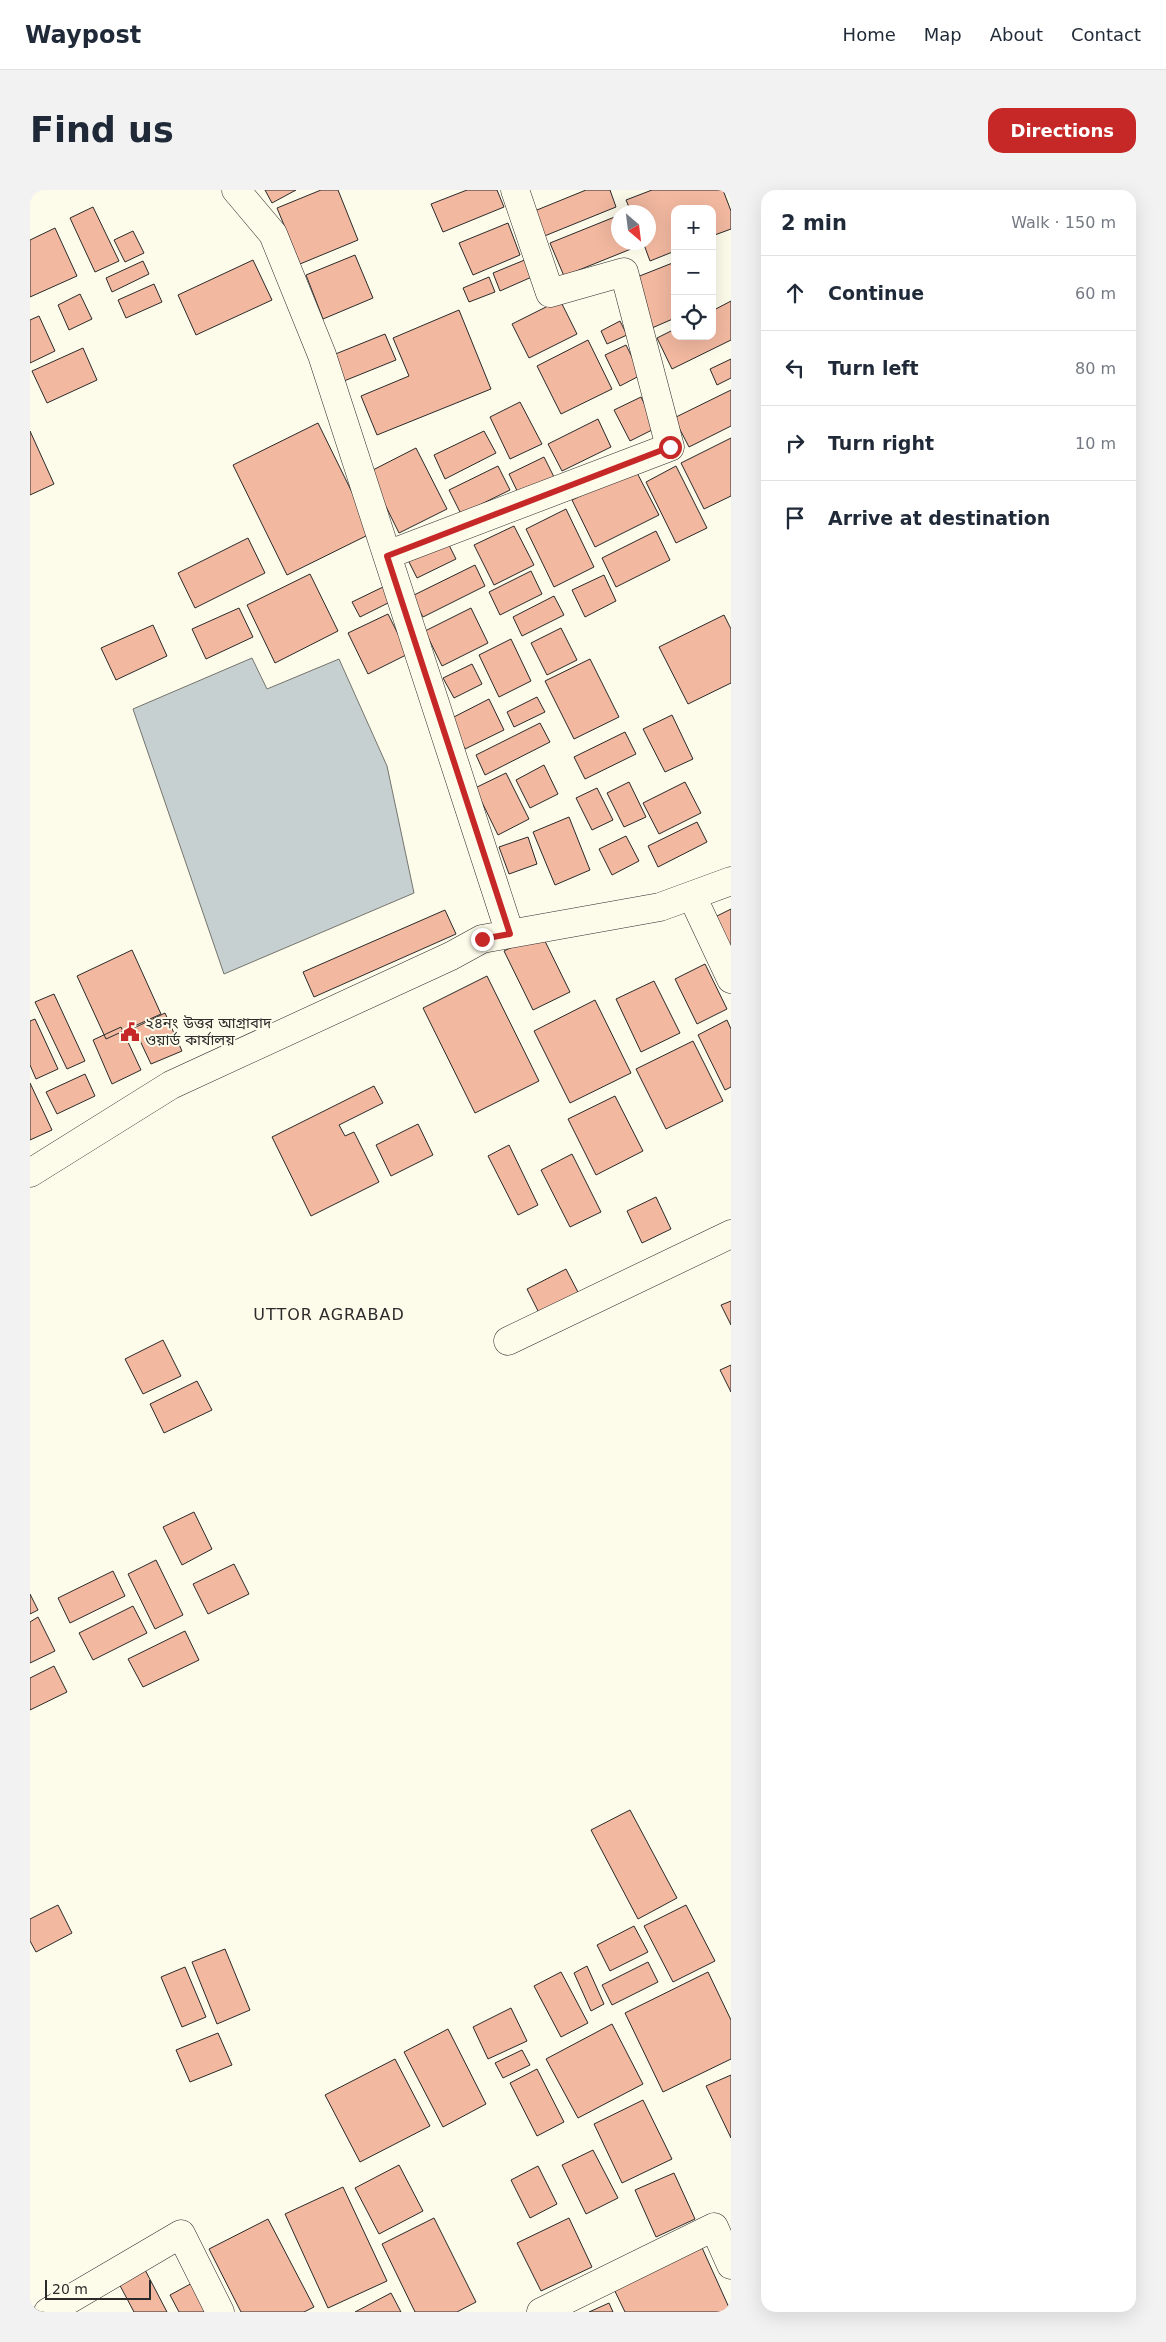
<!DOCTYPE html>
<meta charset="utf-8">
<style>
body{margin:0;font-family:"DejaVu Sans","Noto Sans Bengali",sans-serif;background:#f2f2f3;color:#1f2937}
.controls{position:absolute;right:15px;top:15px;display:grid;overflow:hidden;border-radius:10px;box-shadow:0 5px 20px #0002}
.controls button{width:45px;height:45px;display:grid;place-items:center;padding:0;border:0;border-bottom:1px solid #e0e1e3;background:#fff;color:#1f2937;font:25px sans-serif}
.compass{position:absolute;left:581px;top:15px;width:45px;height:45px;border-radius:50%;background:#fff;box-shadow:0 5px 20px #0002;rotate:152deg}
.scale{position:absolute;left:15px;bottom:12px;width:106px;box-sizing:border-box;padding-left:5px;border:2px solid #2b2b2b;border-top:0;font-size:14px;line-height:18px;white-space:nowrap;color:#2b2b2b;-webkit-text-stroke:4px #fdfbea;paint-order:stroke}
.stop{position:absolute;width:15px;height:15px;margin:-11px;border:4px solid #c62828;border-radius:50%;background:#fff}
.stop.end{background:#c62828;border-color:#fff;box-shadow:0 1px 5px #0008}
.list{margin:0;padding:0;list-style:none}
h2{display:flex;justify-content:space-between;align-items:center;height:65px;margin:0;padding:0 20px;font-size:21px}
h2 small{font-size:16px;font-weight:400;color:#747a83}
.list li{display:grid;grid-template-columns:32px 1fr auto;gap:15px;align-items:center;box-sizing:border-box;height:75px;padding:0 20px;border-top:1px solid #e0e1e3}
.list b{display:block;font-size:19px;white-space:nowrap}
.list em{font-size:16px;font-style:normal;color:#747a83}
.icon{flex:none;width:28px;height:28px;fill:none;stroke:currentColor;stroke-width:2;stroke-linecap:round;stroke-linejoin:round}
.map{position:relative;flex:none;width:701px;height:2122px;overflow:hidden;border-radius:15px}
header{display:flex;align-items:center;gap:30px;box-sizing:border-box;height:70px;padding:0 25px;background:#fff;border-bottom:1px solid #e0e1e3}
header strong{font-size:24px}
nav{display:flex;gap:28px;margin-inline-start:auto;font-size:18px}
.intro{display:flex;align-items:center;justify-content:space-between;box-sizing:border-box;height:120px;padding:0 30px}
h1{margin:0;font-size:35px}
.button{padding:12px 22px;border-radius:15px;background:#c62828;color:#fff;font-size:18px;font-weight:700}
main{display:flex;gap:30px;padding:0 30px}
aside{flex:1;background:#fff;border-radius:15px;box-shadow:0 5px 20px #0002}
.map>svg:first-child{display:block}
.water{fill:#c7d0d0;stroke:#74746e}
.building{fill:#f2b8a0;stroke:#2b2b2b}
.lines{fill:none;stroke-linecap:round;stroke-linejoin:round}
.minor-casing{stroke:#2b2b2b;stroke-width:29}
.minor{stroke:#fdfbea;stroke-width:28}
.route{stroke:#c62828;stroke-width:6}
.labels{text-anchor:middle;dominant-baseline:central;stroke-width:4;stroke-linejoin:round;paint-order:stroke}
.poi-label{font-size:15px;fill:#2b2b2b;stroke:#fdfbea;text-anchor:start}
.neighbourhood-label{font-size:16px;letter-spacing:1px;fill:#2b2b2b;stroke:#fdfbea}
</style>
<header>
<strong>Waypost</strong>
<nav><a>Home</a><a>Map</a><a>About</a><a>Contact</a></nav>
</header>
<div class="intro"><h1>Find us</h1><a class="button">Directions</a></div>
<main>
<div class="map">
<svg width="701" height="2122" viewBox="0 0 701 2122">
<rect width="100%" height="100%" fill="#fdfbea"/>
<path class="water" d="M222 468 237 499 309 469 357 576 384 703 194 784 103 519Z"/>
<path class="building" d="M235 0H266L242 13Z
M291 0H308L328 50 270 74 247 18Z
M437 0H467L474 17 413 42 401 14Z
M556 0H580L586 17 512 47 502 22Z
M622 0H693L701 21V39L682 46V19H645V61L620 71 613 52H618V22H601L596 10Z
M63 17 89 71 65 82 40 28Z
M587 26 588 52H598L601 59 534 86 520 53Z
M478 33 490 65 443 85 429 53Z
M25 38 47 86 0 107V50Z
M103 41 114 63 95 72 84 50Z
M325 65 343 108 293 129 276 85Z
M497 69 504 86 470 101 463 83Z
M223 70 242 110 166 145 148 105Z
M113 71 119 84 82 102 76 88Z
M645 72V128L622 138 602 89Z
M459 87 465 102 439 112 433 98Z
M124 94 132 112 96 128 88 110Z
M50 104 62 129 39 140 28 115Z
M530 110 547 144 499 168 482 134Z
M701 111V150L642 179 627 148 645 139V146H682V121Z
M429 120 461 199 347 245 331 206 379 186 363 148Z
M9 126 25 161 0 173V130Z
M590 131 597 145 577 154 571 141Z
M355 144 366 170 314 191 303 165Z
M558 150 582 199 531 224 507 176Z
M596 155 611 185 590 196 575 165Z
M53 158 67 190 17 213 2 181Z
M701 169V188L687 195 680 179Z
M701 200V236L659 257 644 228Z
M611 207 626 238 600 251 584 220Z
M490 212 512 254 480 269 460 227Z
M568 229 581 257 532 281 518 254Z
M288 233 342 343 257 385 203 275Z
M0 241 24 294 0 305Z
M454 241 466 263 415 289 404 265Z
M701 248V306L674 319 651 273Z
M386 258 417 319 369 343 339 282Z
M514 267 524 287 489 305 479 284Z
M468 276 480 300 431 324 419 300Z
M646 276 677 338 646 353 616 292Z
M605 279 629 325 565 357 542 310Z
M536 319 564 377 524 397 496 339Z
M484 336 504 375 464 395 444 355Z
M626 341 640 370 586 397 572 368Z
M218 348 235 383 165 418 148 383Z
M417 351 426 369 387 388 378 370Z
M445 375 455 396 393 427 382 406Z
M501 381 512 404 470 425 459 402Z
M280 384 308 441 245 473 217 415Z
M574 385 586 411 555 427 542 400Z
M353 397 360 412 330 427 322 412Z
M524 406 534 425 492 446 483 427Z
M209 418 223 447 176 469 162 439Z
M441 418 458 453 412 476 395 441Z
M358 424 378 464 338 484 318 443Z
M694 425 701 439V493L658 514 629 457Z
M123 435 137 466 86 490 71 458Z
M531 438 547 470 517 485 501 453Z
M481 449 501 491 469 507 449 465Z
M560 469 589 527 544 549 515 491Z
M442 474 452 494 424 508 413 488Z
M507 507 515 522 484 537 477 522Z
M459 509 474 540 435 559 420 529Z
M642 525 663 569 635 582 613 539Z
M510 533 520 552 455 585 446 565Z
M595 542 606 564 555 589 544 567Z
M514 575 528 604 500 618 486 590Z
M476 583 499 629 468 645 445 598Z
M599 592 616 627 594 637 577 603Z
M655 592 671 623 629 644 613 613Z
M567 598 583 630 562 640 546 608Z
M539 627 560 680 525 695 503 642Z
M667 632 677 652 628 677 618 656Z
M596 646 609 671 582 685 569 659Z
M498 647 507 674 479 684 469 657Z
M701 719V759L685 727Z
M415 720 426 744 284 807 273 782Z
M511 743 540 802 503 820 474 761Z
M102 760 131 824 76 849 47 786Z
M675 774 697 819 667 834 645 789Z
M457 786 509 891 445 923 393 818Z
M624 791 650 843 611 862 586 809Z
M24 804 55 871 37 879 5 812Z
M565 810 601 883 540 913 504 841Z
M135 823 152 861 121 874 104 838Z
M5 829 28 879 6 889 0 875V831Z
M697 830 701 839V897L695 900 668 845Z
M91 837 111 880 82 894 63 850Z
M663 851 693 911 636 939 606 879Z
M55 884 65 906 27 924 16 902Z
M0 893 22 940 0 950Z
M344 896 353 913 309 935 315 946 324 942 349 992 281 1026 242 947Z
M585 906 613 961 566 985 538 929Z
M388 934 403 965 361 986 346 955Z
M479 955 508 1015 488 1025 458 966Z
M542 964 571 1022 540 1037 511 980Z
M626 1007 641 1039 612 1053 597 1021Z
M536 1079 550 1106 510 1125 497 1099Z
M701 1111V1135L691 1115Z
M133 1150 151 1186 113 1204 95 1169Z
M701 1175V1202L690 1180Z
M167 1191 182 1220 134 1243 120 1214Z
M164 1322 182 1359 152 1375 133 1337Z
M126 1370 153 1425 125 1439 98 1384Z
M204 1374 219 1404 178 1424 163 1394Z
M83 1381 95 1406 40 1433 28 1408Z
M0 1404 8 1420 0 1424Z
M103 1416 117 1443 63 1470 49 1443Z
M8 1427 25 1461 0 1473V1432Z
M155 1441 169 1470 113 1497 98 1469Z
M24 1476 37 1502 0 1520V1488Z
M600 1620 647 1708 608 1729 561 1640Z
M28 1715 42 1743 6 1762 0 1751V1729Z
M656 1715 685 1771 643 1792 614 1736Z
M604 1736 618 1762 580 1781 567 1755Z
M195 1759 220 1820 187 1834 162 1772Z
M618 1772 628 1792 582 1815 572 1795Z
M557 1776 574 1814 561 1821 544 1783Z
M155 1777 176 1827 152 1837 131 1787Z
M531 1782 558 1833 531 1847 504 1796Z
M678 1782 701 1830V1869L633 1902 595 1823Z
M481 1818 497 1851 458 1869 443 1837Z
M582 1834 613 1894 548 1928 516 1869Z
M418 1839 456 1914 413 1937 374 1862Z
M188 1843 202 1875 160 1892 146 1860Z
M492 1860 500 1875 473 1888 465 1873Z
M365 1869 400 1936 330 1972 295 1905Z
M507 1879 534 1932 507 1946 480 1893Z
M701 1885V1948L676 1896Z
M613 1910 642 1969 592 1993 564 1934Z
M563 1960 588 2008 556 2024 532 1975Z
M369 1975 393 2021 349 2044 325 1998Z
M508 1976 527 2014 500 2028 481 1990Z
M644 1983 665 2029 626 2047 605 2000Z
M313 1997 357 2091 298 2118 255 2024Z
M404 2028 446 2112 427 2122H385L352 2054Z
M539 2028 562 2077 511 2101 487 2053Z
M238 2029 284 2117 274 2122H211L179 2059Z
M669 2051 701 2122H595L581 2093Z
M112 2074 137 2122H104L86 2088Z
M166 2091 183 2122H149L140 2105Z
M361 2103 371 2122H325Z
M579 2113 583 2122H559Z"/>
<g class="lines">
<g class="minor-casing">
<path id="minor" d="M206 0 243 44 292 165 480 744
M357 365 640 257 594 82 520 103 485 0
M662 706 701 789
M0 983 141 895 421 766 452 749 630 717 701 691
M478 1151 701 1044
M18 2122 151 2044 190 2122
M511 2122 684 2037 701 2075"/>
</g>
<use href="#minor" class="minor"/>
</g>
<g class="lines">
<path class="route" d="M452 749 480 744 357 366 640 257"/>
</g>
<defs>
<g id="civic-bare" transform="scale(1.5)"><path d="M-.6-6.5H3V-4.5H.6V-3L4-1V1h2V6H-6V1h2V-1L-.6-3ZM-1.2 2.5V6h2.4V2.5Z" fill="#c62828" stroke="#fdfbea" stroke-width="2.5" paint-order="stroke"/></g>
</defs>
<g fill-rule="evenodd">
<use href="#civic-bare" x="100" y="842"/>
</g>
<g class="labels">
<g class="poi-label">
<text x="115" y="833">২৪নং উত্তর আগ্রাবাদ<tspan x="115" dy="17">ওয়ার্ড কার্যালয়</tspan></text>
</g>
<g class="neighbourhood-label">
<text x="299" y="1124">UTTOR AGRABAD</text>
</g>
</g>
</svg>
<div class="controls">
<button>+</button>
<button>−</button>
<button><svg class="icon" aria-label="locate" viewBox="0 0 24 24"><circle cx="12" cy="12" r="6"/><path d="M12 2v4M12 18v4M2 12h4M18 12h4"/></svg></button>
</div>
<svg class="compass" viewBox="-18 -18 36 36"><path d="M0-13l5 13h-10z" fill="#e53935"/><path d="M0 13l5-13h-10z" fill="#747a83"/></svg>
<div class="scale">20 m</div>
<div class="stop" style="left:640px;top:257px"></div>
<div class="stop end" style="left:452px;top:749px"></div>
</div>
<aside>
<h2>2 min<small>Walk · 150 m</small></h2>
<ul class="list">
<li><svg class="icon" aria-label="ahead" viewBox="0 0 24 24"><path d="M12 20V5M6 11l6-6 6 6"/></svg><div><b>Continue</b></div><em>60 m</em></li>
<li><svg class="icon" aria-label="left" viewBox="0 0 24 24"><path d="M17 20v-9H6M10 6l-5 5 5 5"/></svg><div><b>Turn left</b></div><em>80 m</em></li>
<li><svg class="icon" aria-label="right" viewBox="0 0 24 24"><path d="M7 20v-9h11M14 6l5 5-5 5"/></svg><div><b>Turn right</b></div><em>10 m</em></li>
<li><svg class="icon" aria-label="arrive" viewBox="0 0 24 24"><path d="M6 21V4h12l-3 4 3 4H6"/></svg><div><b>Arrive at destination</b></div></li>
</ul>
</aside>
</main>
